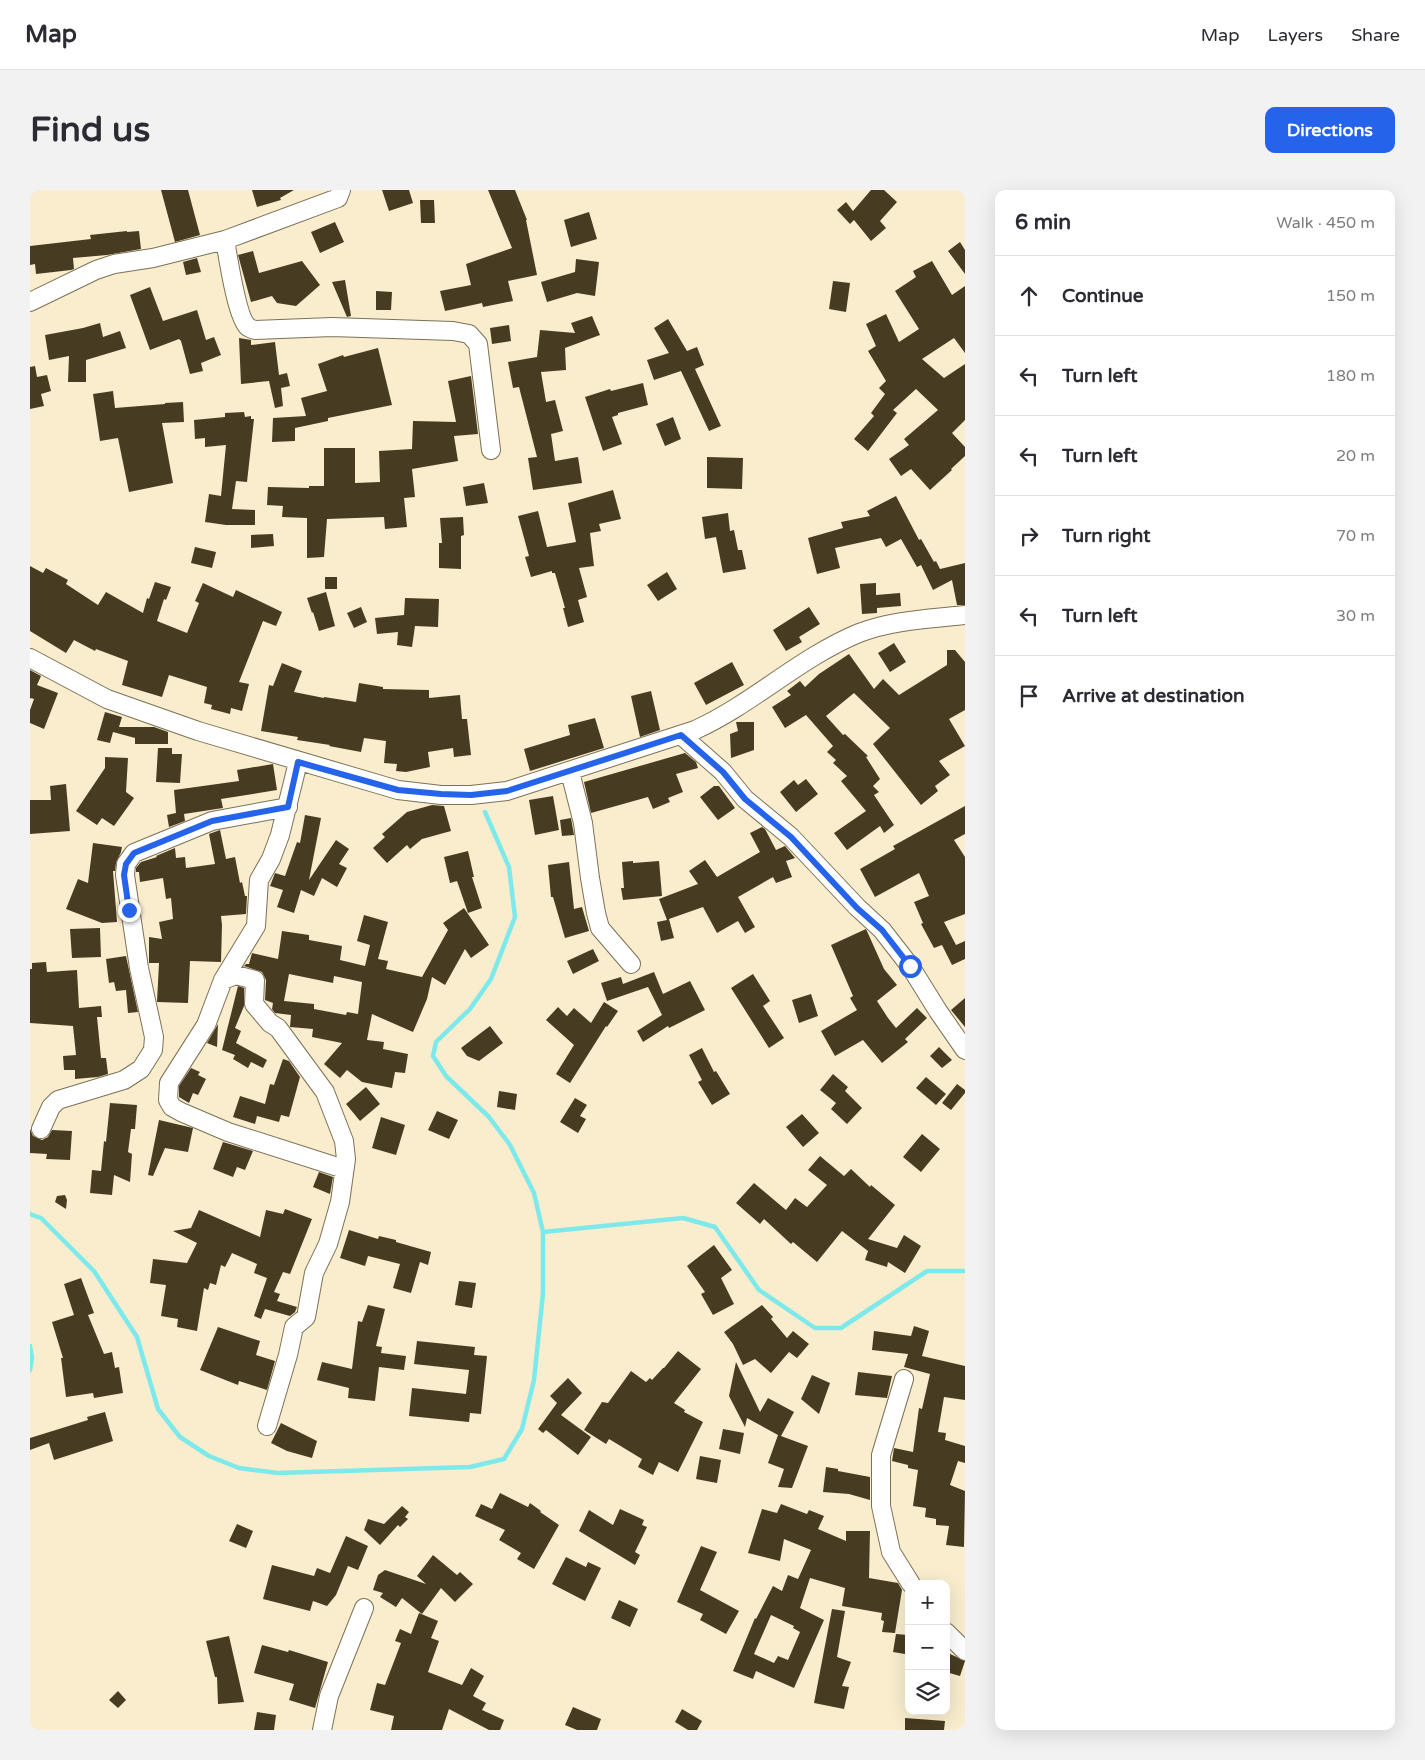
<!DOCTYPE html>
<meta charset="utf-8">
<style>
body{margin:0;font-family:"Varela Round",sans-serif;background:#f2f2f3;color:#2b2b33}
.controls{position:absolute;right:15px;bottom:15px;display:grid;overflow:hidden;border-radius:10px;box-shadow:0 5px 20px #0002}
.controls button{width:45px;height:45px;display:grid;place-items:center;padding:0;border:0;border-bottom:1px solid #e1e1e2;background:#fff;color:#2b2b33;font:25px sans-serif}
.stop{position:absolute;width:15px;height:15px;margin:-11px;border:4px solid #2563eb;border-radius:50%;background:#fff}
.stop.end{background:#2563eb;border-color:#fff;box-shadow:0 1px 5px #0008}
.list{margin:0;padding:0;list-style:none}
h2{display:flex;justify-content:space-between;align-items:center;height:65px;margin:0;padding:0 20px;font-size:21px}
h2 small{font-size:16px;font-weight:400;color:#7c7c81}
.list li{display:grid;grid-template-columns:32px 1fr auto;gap:15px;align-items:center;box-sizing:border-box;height:80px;padding:0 20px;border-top:1px solid #e1e1e2}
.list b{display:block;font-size:19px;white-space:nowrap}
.list em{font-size:16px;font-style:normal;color:#7c7c81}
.icon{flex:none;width:28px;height:28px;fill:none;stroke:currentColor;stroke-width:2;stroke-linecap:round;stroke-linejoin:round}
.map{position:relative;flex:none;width:935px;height:1540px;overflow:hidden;border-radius:10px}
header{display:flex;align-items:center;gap:30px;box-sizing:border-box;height:70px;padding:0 25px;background:#fff;border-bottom:1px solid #e1e1e2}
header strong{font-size:24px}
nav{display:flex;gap:28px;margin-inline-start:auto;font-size:18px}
.intro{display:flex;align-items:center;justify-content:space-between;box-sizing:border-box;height:120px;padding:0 30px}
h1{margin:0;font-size:35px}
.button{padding:12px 22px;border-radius:10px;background:#2563eb;color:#fff;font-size:18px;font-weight:700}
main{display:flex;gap:30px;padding:0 30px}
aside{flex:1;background:#fff;border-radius:10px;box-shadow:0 5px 20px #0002}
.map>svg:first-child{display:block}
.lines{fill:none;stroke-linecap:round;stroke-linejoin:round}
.stream{stroke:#7de9eb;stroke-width:4.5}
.building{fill:#473c22;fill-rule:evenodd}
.minor-casing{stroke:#7c7155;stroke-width:20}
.minor{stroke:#fff;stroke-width:18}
.route{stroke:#2563eb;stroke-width:6}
</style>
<header>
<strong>Map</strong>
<nav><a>Map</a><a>Layers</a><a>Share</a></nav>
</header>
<div class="intro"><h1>Find us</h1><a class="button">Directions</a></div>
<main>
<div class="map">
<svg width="935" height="1540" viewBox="0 0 935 1540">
<rect width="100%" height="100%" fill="#f9edce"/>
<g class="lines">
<path class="stream" d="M0 1024 11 1028 64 1081 107 1147 128 1219 150 1247 179 1266 209 1278 248 1283 440 1277 474 1269 492 1239 504 1190 513 1103V1042L504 1003 480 955 459 927 416 886 403 866 406 852 440 819 461 789 485 727 479 677 455 622
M513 1042 653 1028 685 1037 729 1100 785 1138H811L897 1081H935
M0 1156 2 1168 0 1180"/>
</g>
<path class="building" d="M131 0H158L170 45 145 52Z
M222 0H264L250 8 251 10 227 17Z
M352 0H379L383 13 359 21Z
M458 0H485L497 30H496L507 85 478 91 483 111 453 117 452 113 415 121 410 101 441 95 436 74 482 58Z
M841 0H854L867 12 850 31 856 38 841 51 824 30 820 34 807 20 816 12 823 21Z
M390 10H404L405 33H391Z
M559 22 567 49 541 57 534 30Z
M305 32 314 52 290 63 281 42Z
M97 41V42L109 41 111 59 77 65 43 68 44 79 41 80 6 84 5 74 0 75V56L61 49 60 45Z
M930 52 935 60V84L918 61Z
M223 61 229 83 272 71 290 95 266 116 247 113 242 106 221 112 208 65Z
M167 68 171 82 156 85 153 72Z
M546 69 569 72 565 106 547 103 517 112 511 92 545 82Z
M902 71 922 105 935 96V163L924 148 892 169 914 188 935 174V230L922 243 935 257V266L921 279 922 280 900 300 881 279 871 286 859 269 879 255 874 249 908 220 886 199 863 220 867 223 838 261 824 249 844 226 841 223 855 204 849 198 856 191 838 161 846 156 836 134 856 124 869 152 889 139 865 101 886 87 883 81Z
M315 90 321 126 317 127 302 92Z
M803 91 820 93 816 122 799 119Z
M120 97 133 131 167 120 176 150 184 147 191 165 171 173 173 181 160 184 151 151 149 149 120 160 100 105Z
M346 101 362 102 361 120H346Z
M562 126 570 145 535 158 536 180 511 182 516 212 525 210 533 241 521 244 525 271 548 267 552 293 503 300 498 268 507 267 489 197 483 198 478 172 507 167 510 140 545 143 541 133Z
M638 129 657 161 667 157 674 175 665 179 691 236 679 241 651 181 624 190 617 170 639 163 624 138Z
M70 133 73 147 90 141 96 158 56 170V192H38L39 166 19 170 15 145 53 138Z
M479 135 481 151 462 154 460 138Z
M209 148 221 150V155L245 152 249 185 257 183 260 196 251 198 253 216 245 218 239 191 211 194Z
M348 158 362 215 298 228V231L265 238V251L242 252 243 228 276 226 271 208 297 201 288 174 313 165 314 167Z
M5 176 7 187 17 185 21 201 11 204 14 216 0 219V177Z
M441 186 448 244 424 246 428 271 382 279 385 307 374 308 377 337 355 339 354 327 297 329 294 367 277 368V328L252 327 253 316 237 315 238 297 279 298V296H294V258H325V293L350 292 349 261 382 259 383 231 426 232 418 191Z
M613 193 618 215 588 223V225L582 227 592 254 573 261 555 207 580 199 581 201Z
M83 201 85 218 135 214V213L153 212 154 232 132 233 143 293 99 302 88 248 70 251 63 204Z
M214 222 215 227 221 226V229H224L217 292 206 291 202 319 225 320V335H196L175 332 179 304 191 306 196 255 175 257V248L165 249 164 230 195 227V223Z
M643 227 651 249 635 256 626 234Z
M677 267 713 268 712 299 677 298Z
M454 293 458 313 436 316 433 297Z
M583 300 591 329 569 334 571 341 560 343 564 376 549 378 557 407 548 410 554 432 538 437 533 418H535L525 383H522V381L501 387 495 367 499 366 488 326 508 321 517 357 546 352 538 313Z
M866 306 889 350 891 349 904 372 906 371 910 379 935 373V415H927L922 390 903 400 891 375 887 377 871 349 856 357 851 348 805 358 810 378 787 384 778 348 813 338 811 332 840 326 837 321Z
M698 323 700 341 704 340 708 360H712L716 379 693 383 686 347 675 349 672 327Z
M433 327 434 345 431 346V379L409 378V353H412L410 328Z
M243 344 244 356 221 358V345Z
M165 357 186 362 182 378 161 373Z
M0 376 13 383 16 378 38 390 36 394 68 415 76 402 113 423 117 408 119 409 125 392 141 397 136 410 134 409 127 431 157 443 169 413 165 411 173 393 203 407 206 400 252 422 246 436 233 431 209 492 219 494 212 521 201 518 200 524 181 519 182 515 174 513 177 497 139 485 132 507 92 495 98 471 66 459 65 461 44 450 36 463 0 441Z
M637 382 647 399 628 411 617 395Z
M295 387H307V399H295Z
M846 393V405L870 403 871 416 847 418V423L832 424 830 394Z
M296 402 305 436 289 441 283 422 282 423 277 408Z
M375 408 409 409 408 437 385 436 382 457 367 455 368 442 347 444 345 428 374 425Z
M331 417 337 432 324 438 317 423Z
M779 417 790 434 769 447 772 452 756 461 743 440Z
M864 453 876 472 860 482 848 463Z
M917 460H925L935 472V520L919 529 935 556 909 571 920 585 905 596 908 601 891 615 843 554 860 538 824 503 796 526 813 545 815 544 838 566 836 567 850 589 843 596 849 602 844 605 864 635 854 643 850 636 817 660 804 643 836 621 811 591 817 586 803 573 806 570 797 562 803 556 776 525 755 538 742 517 761 505 757 501 770 491 775 497 789 484 819 464 844 499 853 489 869 505 917 475Z
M702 472 714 495 676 515 664 493Z
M252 473 272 481 264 502 294 508V507L326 512 329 493 353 497V499L399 500V508L430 505 432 529H437L441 565 424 567 423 558 398 562 400 577 376 582 366 581 367 574 354 573 356 551 334 548 331 562 299 556 300 555 267 550 268 547 231 541 239 495 243 496Z
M0 480 11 486 7 495 28 503 14 539 0 533V520L4 509 1 508 0 509Z
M621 501 630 540 610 547 601 506Z
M75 522 92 527 89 537H124L138 542V554H105V548L83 542 80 553 67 550Z
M565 528 574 558 500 581 494 559 540 545 538 535Z
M706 532H724V560L701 568 700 544 708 541Z
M128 558H142V564H152L150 593 126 592Z
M655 563 666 572 668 578 646 584 653 602 638 608 640 612 623 619 618 607 561 623 554 592Z
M75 567 98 568 96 602 104 608 84 636 72 628 67 635 46 621 75 578Z
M243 574 247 600 191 609 193 618 154 624 155 631 139 637 137 625 146 623 144 600 209 591 207 580Z
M776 589 788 604 766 622 750 602 764 590 768 595Z
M36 594 40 641 0 644V610H21L20 596Z
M684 596H689L705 618 688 630 670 607Z
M523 606 529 640 505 645 499 610Z
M402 615 414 616 421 641 392 649 380 659 377 655 357 673 343 658 355 647 352 644 377 622Z
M935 616V644L924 650 935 667V724L914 732 926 755 935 751V769L922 775 912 755 904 758 891 734 893 733 884 712 899 706 889 683 845 707 830 679 865 659 863 656Z
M275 625 291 628 279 690 306 650 319 659 309 674 317 678 307 697 292 688 284 706 271 700 264 723 247 717 253 700 240 696 245 683 255 686 267 652 270 653Z
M541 628 544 645 532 646 530 630Z
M732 637 735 639 746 660 755 656 765 668 756 671 762 687 746 693 743 687 708 707 725 737 715 743 708 731 687 743 673 717 639 729 644 748 631 751 627 732 637 730 629 709 668 694 659 681 675 670 687 687 730 662 720 643Z
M190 640 196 669 205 667 210 693 212 692 215 706H217L216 724 191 726 192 735 191 772 160 771 158 813 127 812 129 773H119V747L132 749 129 732 143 729 141 708 136 709 133 688 110 692 109 682H106V678L111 672 127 667 126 666 145 658 146 668 155 667 156 678 185 674 179 644Z
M63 653 92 657 91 662 86 673 85 681H83L87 732 72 733 36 719 48 689 58 693Z
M438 661 444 687H442L452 718 438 723 427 691 420 693 414 667Z
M603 671V673L629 671 632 706 593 710 591 698H594L592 672Z
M539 672 544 719 552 717 559 741 535 748 523 707H521L518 675Z
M434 718 459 755 441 768 435 759 415 795 402 787 397 809 383 842 342 824 337 850 354 852 353 859 378 864 375 883 365 882 362 898 332 892 317 880 310 888 294 874 312 853 282 847 283 839 260 837 261 825 245 823 242 819 243 813 235 810 236 790 232 782 214 776 216 774H219L222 763 248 769 252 741 279 745V750L312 756 310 770 335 776 340 755 327 751 334 725 358 732 348 769 358 771 356 779 392 787 418 740 413 733ZM259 784 303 793 304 786 332 792 328 824 317 822 316 825 284 819V814L254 811Z
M70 738 71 767 42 768 40 739Z
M836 739 854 779 867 795 847 811 858 828 866 838 887 818 897 828 875 849 878 852 852 873 833 850 805 866 791 841 827 820 820 808 823 806 801 755Z
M563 759 569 771 543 784 537 771Z
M96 766 108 822 98 823 96 800 86 801 84 792 79 793 76 769Z
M16 772 17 782 47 780 49 818 71 816 72 827H67L71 868H76L78 884 68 887 45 889V880H34L33 866 46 865 43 836 0 833V779H2V773Z
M624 782 633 804 660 791 675 820 639 838 638 836 613 852 607 841 632 825 618 797 577 811 571 793 591 787 593 794Z
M723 784 740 811 733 816 754 848 739 858 701 798Z
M208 796 214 798V816L205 838 211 841 206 853 237 870 233 878 221 872 218 878 203 869 205 865 192 860Z
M781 804 788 826 769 833 762 810Z
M935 808V837L921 820Z
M574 812 588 821 577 837 576 836 540 893 526 884 544 855 516 830 528 817 537 826 544 818 561 833Z
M188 834 187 857 177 853Z
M460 836 473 853 449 871 437 866 431 858Z
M909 857 922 870 912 878 900 866Z
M672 858 684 882 686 881 700 904 682 915 668 892 672 890 659 865Z
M253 869 259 871 270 887 259 927 251 925 249 932 227 926 225 934 203 927 210 906 235 914 240 894 244 895Z
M161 878 170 882 168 885 176 889 168 905 163 903 159 913 149 907V896Z
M803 884 818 897 815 901 832 918 817 934 801 919 806 913 790 900Z
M896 887 916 904 906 915 886 898Z
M927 894 935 900V903L921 920 912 913Z
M336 897 350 914 330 931 316 914Z
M469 901 487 904 485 920 467 917Z
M545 908 557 915 550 926 556 929 548 943 530 932Z
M80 913 107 915 105 939H101L98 962 102 964 100 992 84 985 82 1005 60 1003 62 980 71 981 74 951 76 952Z
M407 921 428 930 419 949 398 940Z
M772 924 789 943 773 957 756 937Z
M351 927 375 935 366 965 342 958Z
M129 930 163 938 158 962 135 958 123 986 118 985Z
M0 939 3 946 12 950 18 947 22 940 42 941 40 970 16 969 17 964 0 963Z
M892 944 910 959 891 982 873 967Z
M193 952 223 961 215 980 207 977 203 987 183 979Z
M790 966 814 986 821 979 840 997 841 995 865 1015 838 1049 867 1058 874 1045 891 1056 875 1083 858 1072 857 1077 835 1070 838 1061 812 1041 787 1072 763 1052 761 1054 734 1029 730 1034 706 1013 724 993 756 1020 765 1008 777 1017 797 995 778 980Z
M289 982 303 987 300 1004 283 997Z
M35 1005 37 1010 36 1019 25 1012 27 1006Z
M255 1019 282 1029 260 1084 253 1082 244 1102 250 1104 247 1111 267 1117 265 1122 260 1126 235 1119 231 1129 224 1126 237 1088 224 1083 227 1074 202 1063 195 1077 191 1075 186 1095 180 1093 178 1100 174 1098 167 1141 147 1137 148 1129 131 1126 136 1095 120 1093 123 1069 157 1073 167 1053 143 1041 161 1038 169 1020 230 1047 236 1020 253 1024Z
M319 1040 348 1049 349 1046 366 1050V1052L401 1062 398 1075 390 1072 381 1103 363 1098 370 1074 338 1066 335 1076 310 1068Z
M684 1055 702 1080 691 1088 704 1114 683 1125 671 1104 675 1102 657 1076Z
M51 1088 64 1123 58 1125 74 1164 82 1162 85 1178 89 1177 93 1203 64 1208 63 1203 36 1207 31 1168H33L22 1132 44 1125 34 1094Z
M429 1091 446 1093 442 1118 425 1115Z
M338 1115 355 1119 346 1156 352 1157 351 1163 376 1166 374 1180 349 1177 345 1211 318 1208 319 1198 287 1190 292 1172 322 1179 328 1131 332 1132Z
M732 1115 743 1127 741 1129 757 1148 763 1141 779 1154 767 1168 759 1162 741 1183 725 1169 713 1175 703 1154 694 1142Z
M884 1136 899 1141 892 1166 935 1176V1210L914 1207 908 1242 916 1243 915 1250 935 1256V1273L928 1271 920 1295 935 1301 934 1357 916 1355 919 1336 906 1335V1329L895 1327 896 1318 883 1316 888 1280 878 1278V1275L862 1271 864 1258 883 1262 889 1218 892 1219 900 1184 874 1177 878 1164 842 1160 844 1141 881 1146Z
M188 1137 230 1151 226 1165 245 1171 237 1200 209 1191 208 1195 170 1180Z
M387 1151 445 1157 444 1165 457 1166 451 1224 440 1223 439 1232 379 1226 382 1198 436 1204 439 1180 384 1174Z
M648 1161 671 1179 644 1213 655 1220 654 1222 673 1232 648 1282 629 1272 623 1285 608 1277 612 1269 579 1249 576 1254 554 1240 572 1212 578 1213 601 1181 616 1192 620 1188 622 1190 633 1178H634Z
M706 1172 730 1222 738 1208 764 1222 751 1246 778 1256 762 1298 748 1297 754 1279 738 1273 748 1245 717 1228 715 1237 699 1206Z
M828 1182 862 1186 857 1208 825 1205Z
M782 1185 800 1193 789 1224 771 1209Z
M538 1188 552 1203 531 1225 561 1247 548 1265 516 1240 513 1243 508 1239 527 1213 520 1206Z
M75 1222 83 1251 24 1270 19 1253 0 1260V1248L58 1230 57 1227Z
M251 1233 287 1251 282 1268 257 1261 241 1253Z
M693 1239 714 1243 710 1264 689 1259Z
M670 1266 691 1270 687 1293 666 1289Z
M796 1277 808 1279V1281L840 1287V1310L819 1304 793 1302Z
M470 1303 498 1317 500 1313 511 1321 510 1322 529 1335 504 1379 487 1369 491 1363 469 1350 475 1340 445 1326 451 1314 462 1319Z
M751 1314 777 1324 779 1320 794 1326 788 1339 816 1351V1341H840L839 1388 868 1393 872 1400 865 1443 852 1442 854 1431 851 1430 852 1423 812 1416 815 1398 780 1388 770 1418 794 1430 764 1498 726 1481 723 1489 703 1481 725 1428 726 1429 743 1396 752 1401 758 1385 768 1389 781 1360 754 1349 750 1371 718 1363 732 1319 747 1323ZM741 1425 764 1436 763 1438 770 1442 758 1470 748 1466 744 1473 724 1464Z
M372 1316 379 1322 375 1327 378 1329 370 1337 368 1335 350 1355 334 1340 338 1329 354 1334Z
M590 1319 614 1330 612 1335 617 1337 605 1362 610 1365 605 1375 549 1341 559 1320 583 1335Z
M207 1334 223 1341 216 1358 199 1351Z
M316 1346 338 1356 328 1380 318 1376 306 1405 297 1416 283 1411 280 1421 233 1409 242 1375 284 1386 287 1378 300 1383Z
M671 1356 687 1362 670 1400 709 1421 696 1444 670 1430 673 1424 647 1412Z
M403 1365 427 1385 430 1382 443 1394 425 1412 411 1398 392 1424 372 1408 366 1417 350 1407 353 1403 343 1400 348 1385 355 1380 396 1394 387 1386Z
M536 1367 556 1377 558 1372 571 1378 555 1411 522 1394Z
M589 1410 608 1419 600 1437 581 1428Z
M802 1419 815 1421 807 1467 821 1472 812 1496 819 1497 814 1519 784 1513Z
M389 1423 408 1431 401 1448 409 1451 398 1482 432 1495 441 1478 454 1486 443 1506 456 1513 452 1520 474 1530 470 1540H459L419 1519 412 1540H361L364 1526 340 1520 347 1493 355 1495 371 1453 365 1451 370 1439 381 1444Z
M866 1444 878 1445 875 1464 863 1462Z
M199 1446 214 1512 188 1514 187 1487H185L176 1451Z
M232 1455 258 1462 259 1460 298 1472 285 1518 259 1510 264 1494 224 1483Z
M916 1462 935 1471 930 1486 916 1482Z
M88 1501 96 1510 88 1518 79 1510Z
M543 1517 571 1529 567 1540H547L535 1535Z
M652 1519 672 1531 667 1540H658L645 1532Z
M227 1522 246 1525 244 1540H224Z
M875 1528 915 1531 914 1540H875Z"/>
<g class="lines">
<g class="minor-casing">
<path id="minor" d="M195 50C198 67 207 128 218 137 219 138 224 140 225 140L302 137 423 141 439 144 448 154 461 260
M0 112 66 80 84 74 123 68 195 50 308 8 311 0
M0 468 77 509 168 541 368 600 411 605H441L477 601 665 540C724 513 769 468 829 443 862 430 900 429 935 425
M651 545 693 582 715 609 761 647 827 717 852 740 880 776 908 821 935 860
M268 572 250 645 241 669 229 690 226 736 193 790 176 835 139 893 138 910 142 917 151 922 198 942 314 979
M540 582 553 633 560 688 566 723 570 738 601 774
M193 790 206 785 225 790 224 814 240 833 248 838 295 902 314 951 316 969 310 1012 298 1054 284 1083 276 1127 264 1137 258 1165 237 1236
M11 939 21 917 28 910 94 890 111 879 123 860 124 847 109 778 95 685 96 674 104 663 182 631 258 617
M874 1189 851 1265V1316L861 1362 881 1394
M916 1442 935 1461
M292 1540 299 1506 334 1418"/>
</g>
<use href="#minor" class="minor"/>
</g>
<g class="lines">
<path class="route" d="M99 720 94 685 96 674 104 663 182 631 258 617 268 572 368 600 411 604 441 605 477 601 651 545 693 582 715 609 761 647 827 718 852 740 880 776"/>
</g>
</svg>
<div class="controls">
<button>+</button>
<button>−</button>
<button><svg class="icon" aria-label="layers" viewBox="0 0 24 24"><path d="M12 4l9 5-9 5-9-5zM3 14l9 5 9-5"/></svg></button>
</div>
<div class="stop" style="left:880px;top:776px"></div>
<div class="stop end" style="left:99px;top:720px"></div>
</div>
<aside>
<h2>6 min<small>Walk · 450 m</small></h2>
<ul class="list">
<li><svg class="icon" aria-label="ahead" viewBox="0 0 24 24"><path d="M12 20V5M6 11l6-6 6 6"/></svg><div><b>Continue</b></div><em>150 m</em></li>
<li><svg class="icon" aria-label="left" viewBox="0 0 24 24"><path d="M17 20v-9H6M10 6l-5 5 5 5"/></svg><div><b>Turn left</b></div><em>180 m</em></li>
<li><svg class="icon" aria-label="left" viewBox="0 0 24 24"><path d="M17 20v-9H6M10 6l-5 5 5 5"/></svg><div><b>Turn left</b></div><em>20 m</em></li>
<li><svg class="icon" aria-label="right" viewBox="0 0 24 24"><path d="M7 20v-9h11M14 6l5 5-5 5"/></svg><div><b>Turn right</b></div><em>70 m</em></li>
<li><svg class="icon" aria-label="left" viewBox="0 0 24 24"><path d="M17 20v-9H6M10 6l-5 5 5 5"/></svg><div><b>Turn left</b></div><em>30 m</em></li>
<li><svg class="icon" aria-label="arrive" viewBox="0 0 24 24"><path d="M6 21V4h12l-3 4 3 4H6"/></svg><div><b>Arrive at destination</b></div></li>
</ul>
</aside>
</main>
